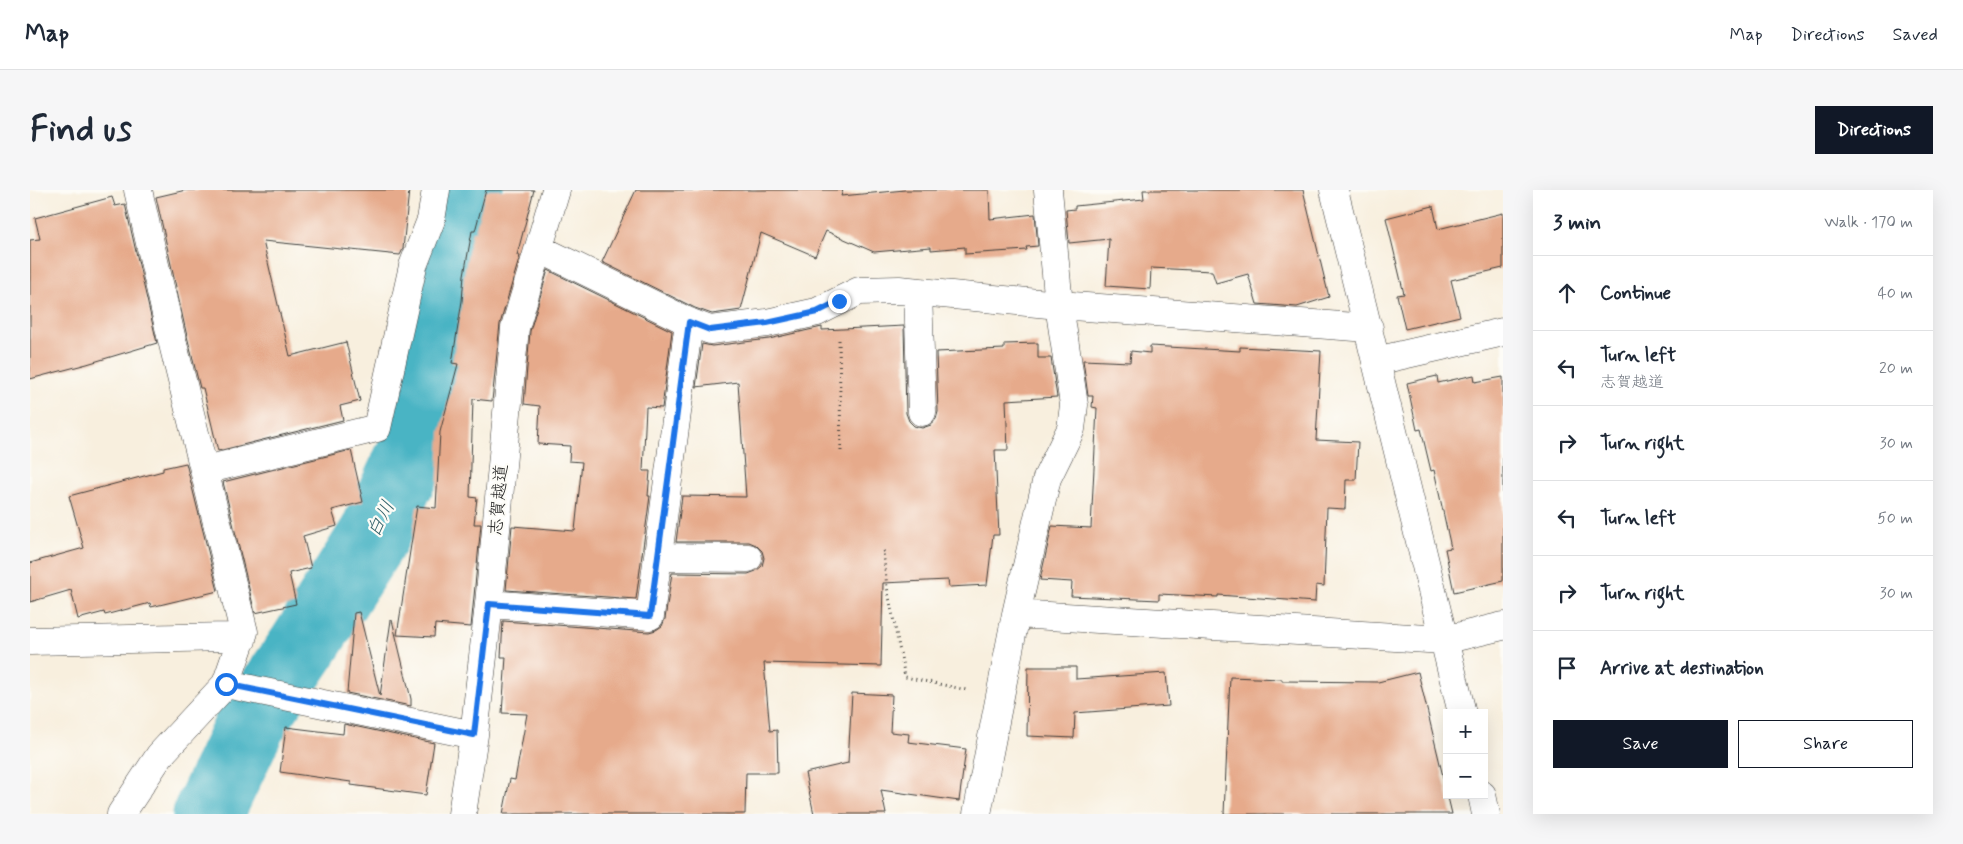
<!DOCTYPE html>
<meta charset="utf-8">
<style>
body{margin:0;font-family:Mynerve,"Klee One",sans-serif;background:#f6f6f7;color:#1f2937}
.controls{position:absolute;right:15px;bottom:15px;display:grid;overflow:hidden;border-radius:0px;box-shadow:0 5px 20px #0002}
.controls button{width:45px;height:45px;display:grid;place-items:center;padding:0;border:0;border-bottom:1px solid #e0e1e3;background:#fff;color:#1f2937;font:25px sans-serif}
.stop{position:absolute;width:15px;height:15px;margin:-11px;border:4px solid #1a73e8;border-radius:50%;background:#fff}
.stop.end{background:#1a73e8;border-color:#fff;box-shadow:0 1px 5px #0008}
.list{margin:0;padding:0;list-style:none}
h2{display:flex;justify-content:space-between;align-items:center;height:65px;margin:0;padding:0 20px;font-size:21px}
h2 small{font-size:16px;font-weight:400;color:#747a83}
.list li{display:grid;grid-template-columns:32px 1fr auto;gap:15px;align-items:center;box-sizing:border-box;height:75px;padding:0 20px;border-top:1px solid #e0e1e3}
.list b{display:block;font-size:19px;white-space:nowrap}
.list p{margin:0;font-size:16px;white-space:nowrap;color:#747a83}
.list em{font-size:16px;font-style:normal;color:#747a83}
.actions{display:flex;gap:10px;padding:15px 20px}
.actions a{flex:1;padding:11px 0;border:1px solid #111827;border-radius:0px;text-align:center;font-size:18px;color:#111827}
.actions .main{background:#111827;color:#fff}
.icon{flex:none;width:28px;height:28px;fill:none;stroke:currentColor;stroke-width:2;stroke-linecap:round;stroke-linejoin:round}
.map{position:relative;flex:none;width:1473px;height:624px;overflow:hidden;border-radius:0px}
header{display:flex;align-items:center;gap:30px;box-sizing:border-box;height:70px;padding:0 25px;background:#fff;border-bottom:1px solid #e0e1e3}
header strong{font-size:24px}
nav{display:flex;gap:28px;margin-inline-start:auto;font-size:18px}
.intro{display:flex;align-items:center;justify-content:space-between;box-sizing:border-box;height:120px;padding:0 30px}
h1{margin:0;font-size:35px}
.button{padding:12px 22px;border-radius:0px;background:#111827;color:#fff;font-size:18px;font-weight:700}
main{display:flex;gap:30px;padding:0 30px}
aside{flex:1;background:#fff;border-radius:0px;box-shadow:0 5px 20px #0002}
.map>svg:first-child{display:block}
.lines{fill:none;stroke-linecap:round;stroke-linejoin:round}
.river{stroke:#48b4c4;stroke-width:71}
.building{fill:#e6aa8b}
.minor-casing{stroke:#3d3c39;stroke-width:29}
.path{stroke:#3d3c39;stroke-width:3;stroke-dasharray:1 4;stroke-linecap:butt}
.minor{stroke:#fff;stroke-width:28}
.route{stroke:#1a73e8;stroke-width:6}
.labels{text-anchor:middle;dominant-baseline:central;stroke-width:4.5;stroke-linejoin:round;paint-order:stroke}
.street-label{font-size:18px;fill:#1c1c1c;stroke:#fdfcf7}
.water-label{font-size:19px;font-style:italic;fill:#306068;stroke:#fdfcf7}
</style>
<header>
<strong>Map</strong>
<nav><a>Map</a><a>Directions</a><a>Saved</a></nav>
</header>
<div class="intro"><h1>Find us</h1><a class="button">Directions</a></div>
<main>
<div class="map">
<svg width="1473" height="624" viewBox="0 0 1473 624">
<rect width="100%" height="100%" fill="#fdfcf7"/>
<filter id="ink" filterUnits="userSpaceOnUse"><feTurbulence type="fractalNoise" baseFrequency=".02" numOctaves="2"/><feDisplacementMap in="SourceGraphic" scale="10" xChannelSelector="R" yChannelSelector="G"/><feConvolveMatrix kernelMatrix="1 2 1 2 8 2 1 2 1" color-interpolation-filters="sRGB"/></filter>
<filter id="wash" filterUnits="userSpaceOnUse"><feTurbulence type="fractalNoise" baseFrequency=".0096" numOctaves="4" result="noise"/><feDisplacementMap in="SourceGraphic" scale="20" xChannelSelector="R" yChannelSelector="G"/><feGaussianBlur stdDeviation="1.12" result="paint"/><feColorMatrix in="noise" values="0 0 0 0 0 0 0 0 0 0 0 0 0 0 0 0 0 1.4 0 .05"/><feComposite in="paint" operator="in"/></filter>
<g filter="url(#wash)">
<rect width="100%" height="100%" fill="#f8efde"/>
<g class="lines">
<path class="river" d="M178 624 221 533 273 457 344 345 390 246 438 0"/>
</g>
<g id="blocks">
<path class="building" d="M156 0H379L373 59 370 65 233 51 260 166 316 152 330 211 310 216 313 230 188 261 173 198H170L156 142 126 7Z
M456 0H504L487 65 490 66 470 134 462 211 443 209 440 307 447 308 444 334H451L441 437 405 434 404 447 367 445 387 316 406 318 410 242 428 174 422 173 432 111 434 85 442 41H445Z
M606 0H813L811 6 875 0H959L960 29 1005 24 1008 56 996 57 997 60 935 64V57L901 60V57L844 62 796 41 785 66 731 43 711 120 682 124 665 118 572 72Z
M1113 0H1273L1299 107 1267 117 1227 114 1218 84 1186 93 1182 81 1121 78 1120 99 1076 96 1079 49 1039 53 1036 20 1045 19V16L1114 9Z
M82 7 85 16 95 14 127 153 57 174 0 189V50L10 49 5 28Z
M1403 16 1408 39 1473 23V78L1421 90 1430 126 1375 139 1367 105 1374 104 1356 28Z
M518 80 642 141 632 218 616 217 613 281H620L618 306H620L606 409 476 400 482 336 545 341 552 272 539 271 540 256 508 254 510 216 494 214 500 141Z
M874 136 876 223 879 231 884 236 892 238 901 235 906 229 908 222 906 162 974 159V154L1008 153V168H1021L1027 207 976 210 978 260H965L969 345H963L957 395 919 397 918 390 853 393 851 476 734 473 740 541 747 540 748 583H716L715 624H473L480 589 485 590 497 524 472 523 476 467H471L473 431 619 442 626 440 632 436 635 429 642 383 718 384 726 381 732 376 734 368 732 361 726 355 719 352H646L652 306 716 307 708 192 666 197 672 154 682 156 739 149 792 137V140Z
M1120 156 1210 161V157L1291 161 1286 250 1328 252 1326 290H1316L1315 319 1297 318 1294 396 1286 395 1285 412 1188 405V407L1129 404V410L1041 406 1042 392 1010 390 1022 336 1061 338 1067 218 1062 217 1063 206H1058L1053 170 1100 172 1101 161 1120 163Z
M1444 185 1445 192 1473 187V391L1424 402 1415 359 1421 358 1404 280 1401 281 1391 239 1387 240 1377 193 1407 186 1408 193Z
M321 260 333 312 302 320 307 336 273 346 281 378 259 383 266 414 225 423 193 292Z
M156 273 188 401 121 417 120 413 75 425 74 422 48 429 41 400 0 412V373L54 358 39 306 133 281V278Z
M329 422 350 506 361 430H362L381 509V516L317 503 324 423Z
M998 477H1046V489L1136 483 1139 516 1045 523 1044 548 997 546Z
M1388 482 1422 624H1194L1200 487 1252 489V491L1348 492Z
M822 503 862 505 860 542 879 544 878 552 936 559 929 611 851 600 856 624H784L775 583 818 573Z
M314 534 404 553 396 605 321 595V592L250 582 256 537 313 544Z"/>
</g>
</g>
<g filter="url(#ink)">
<use href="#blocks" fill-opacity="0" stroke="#3d3c39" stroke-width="1"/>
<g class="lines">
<g class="minor-casing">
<path id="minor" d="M108 0 141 146 214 442 196 494 444 545
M1304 0 1432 523
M510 59 659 132 680 140 737 133 787 122 829 101 869 100 1029 115 1339 138
M888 102 892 222
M1346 171 1473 142
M175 280 347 238 383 76 401 30 406 0
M628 367 718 368
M459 414 620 426 659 132
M986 424 1414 450 1473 436
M0 451 199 447 212 450
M1452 605 1456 624
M91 624 130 565 196 494
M432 624 444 545 459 414 485 138 526 0
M947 624 986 424 1017 288 1041 239 1044 215 1029 115 1018 0"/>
</g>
<path class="path" d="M809 150 811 262
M854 362 853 361 857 397 875 487 937 500"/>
<use href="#minor" class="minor"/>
</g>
</g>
<g class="lines" filter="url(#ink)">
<path class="route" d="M196 494 444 545 459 414 620 426 659 132 680 140 737 133 787 122 809 111"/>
</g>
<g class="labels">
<g class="street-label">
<text transform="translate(469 310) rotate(-85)">志賀越道</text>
</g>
<g class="water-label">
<text transform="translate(351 329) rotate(-63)">白川</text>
</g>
</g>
</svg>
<div class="controls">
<button>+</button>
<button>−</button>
</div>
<div class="stop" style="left:196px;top:494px"></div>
<div class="stop end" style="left:809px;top:111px"></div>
</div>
<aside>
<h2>3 min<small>Walk · 170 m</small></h2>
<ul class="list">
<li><svg class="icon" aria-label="ahead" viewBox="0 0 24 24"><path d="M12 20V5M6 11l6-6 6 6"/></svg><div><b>Continue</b></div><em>40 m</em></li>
<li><svg class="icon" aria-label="left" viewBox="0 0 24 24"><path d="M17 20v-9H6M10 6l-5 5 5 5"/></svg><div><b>Turn left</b><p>志賀越道</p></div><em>20 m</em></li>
<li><svg class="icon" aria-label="right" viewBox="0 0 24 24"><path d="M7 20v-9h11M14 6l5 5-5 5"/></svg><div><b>Turn right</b></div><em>30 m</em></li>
<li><svg class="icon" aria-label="left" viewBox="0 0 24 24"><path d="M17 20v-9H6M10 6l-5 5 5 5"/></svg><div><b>Turn left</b></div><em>50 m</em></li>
<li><svg class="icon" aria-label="right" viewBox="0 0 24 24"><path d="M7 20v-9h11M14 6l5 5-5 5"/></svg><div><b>Turn right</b></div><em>30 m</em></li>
<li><svg class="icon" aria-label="arrive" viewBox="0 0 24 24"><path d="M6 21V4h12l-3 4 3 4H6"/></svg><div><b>Arrive at destination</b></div></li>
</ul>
<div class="actions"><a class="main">Save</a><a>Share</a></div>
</aside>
</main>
